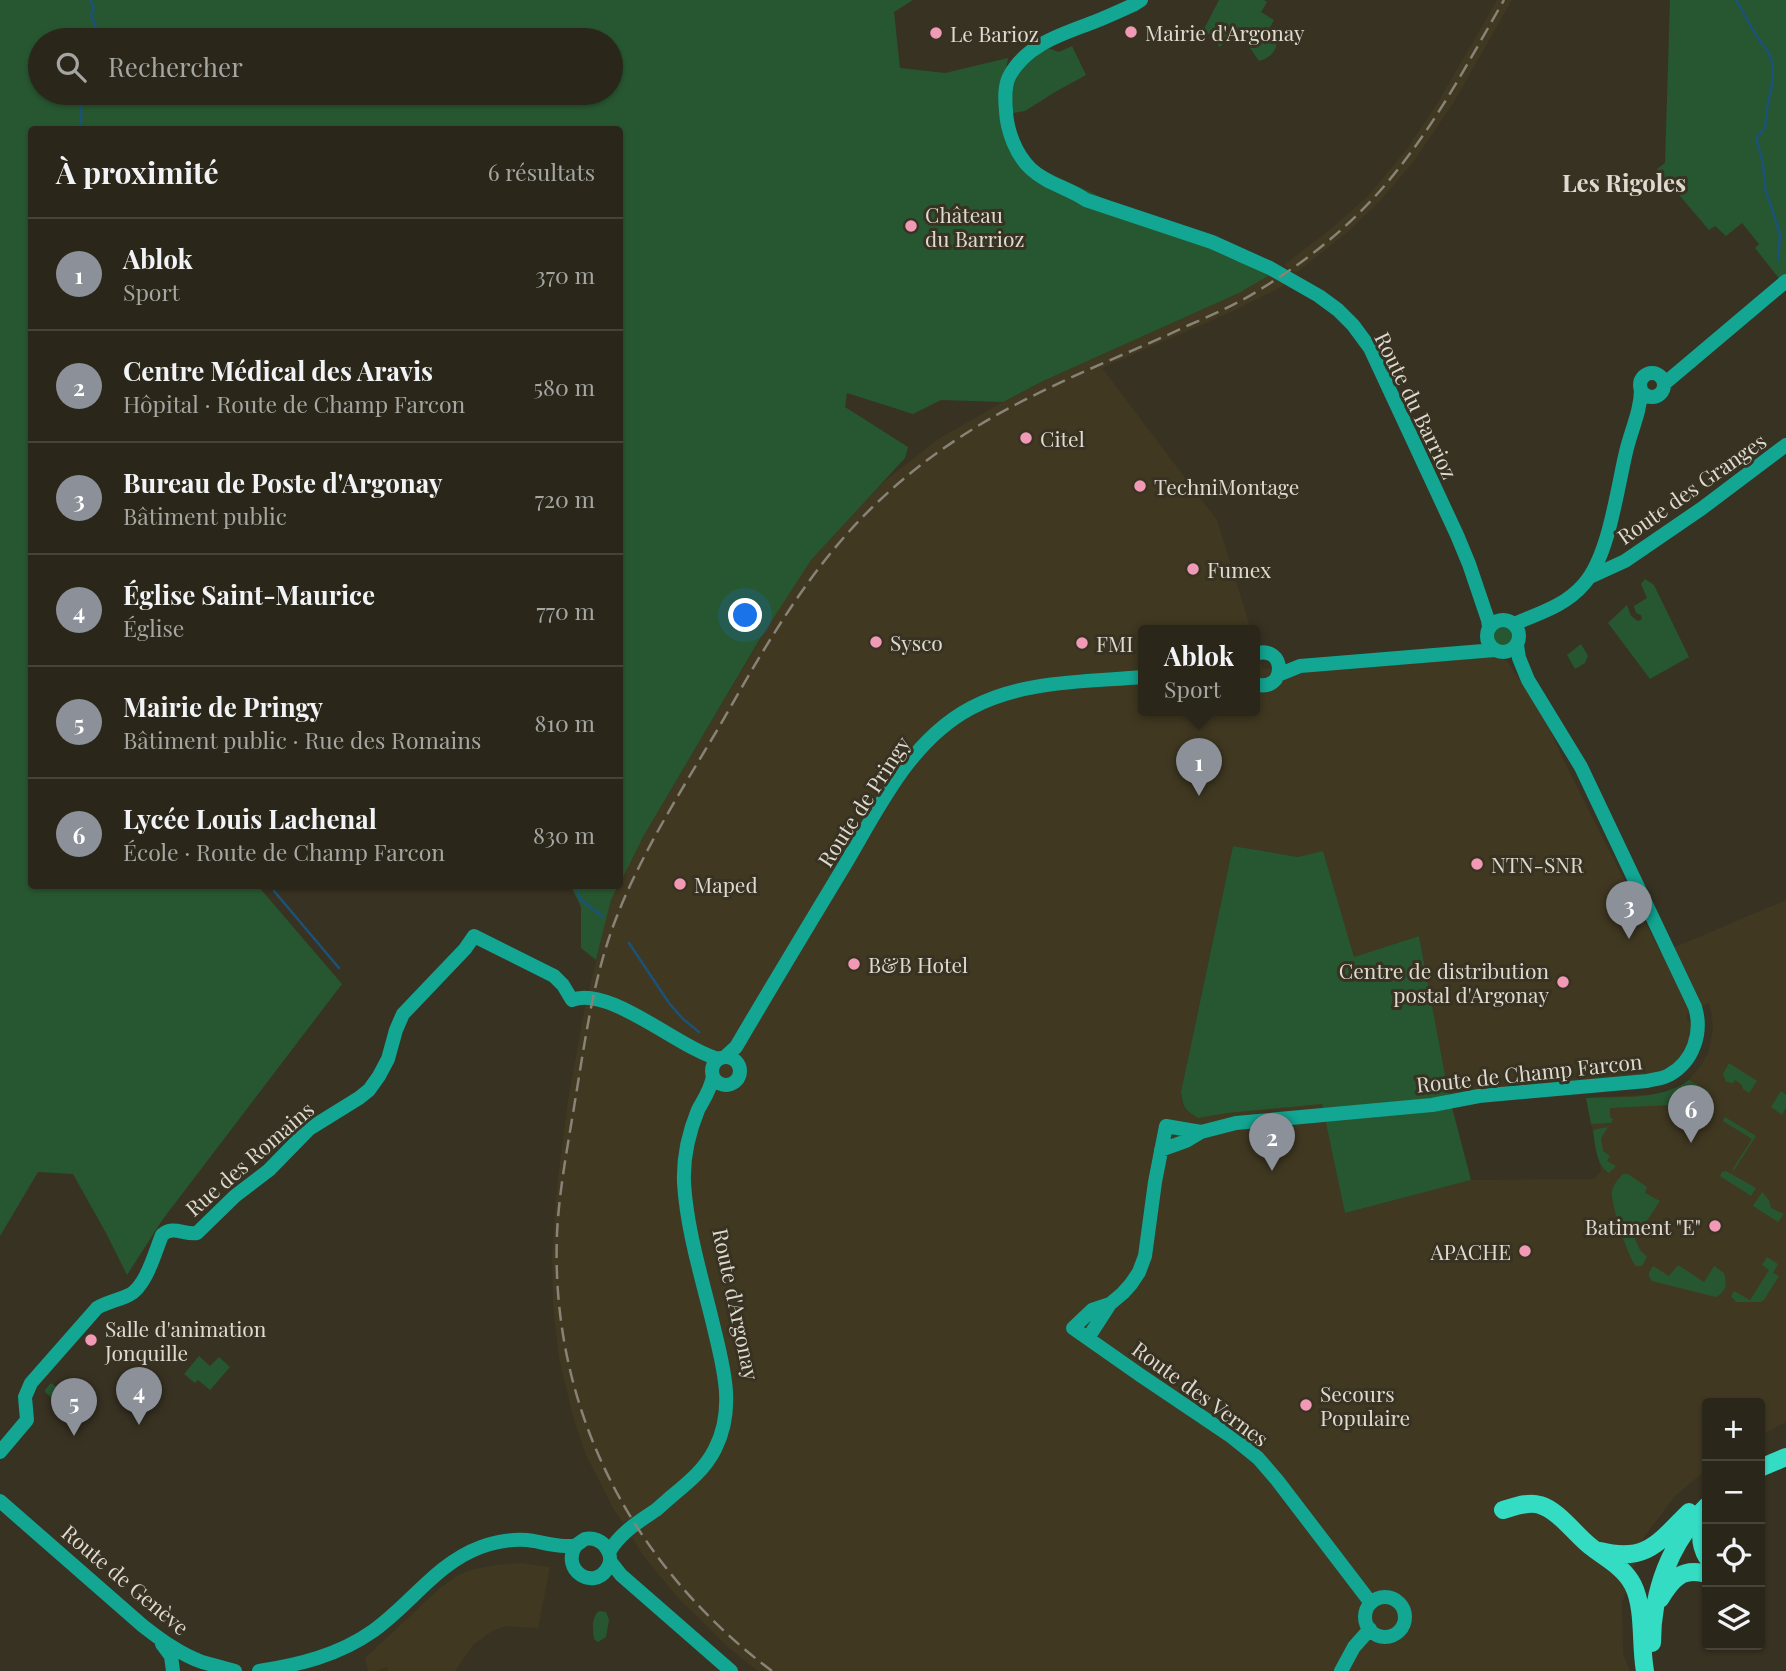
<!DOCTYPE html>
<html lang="fr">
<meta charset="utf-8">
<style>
body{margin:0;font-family:"Playfair Display",serif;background:#363227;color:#f1f3f6}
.controls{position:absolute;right:21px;bottom:21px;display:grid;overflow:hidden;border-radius:7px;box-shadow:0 2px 5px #0004}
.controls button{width:63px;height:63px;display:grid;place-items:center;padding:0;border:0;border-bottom:2px solid #464339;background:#2a261a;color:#f1f3f6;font:35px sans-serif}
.you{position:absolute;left:746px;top:616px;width:24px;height:24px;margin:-18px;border:5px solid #fff;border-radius:50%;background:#1a73e8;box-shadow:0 0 0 10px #1a73e833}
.badge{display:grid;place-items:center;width:46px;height:46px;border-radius:50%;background:#8c9099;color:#fff;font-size:23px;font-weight:700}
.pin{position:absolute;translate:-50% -58px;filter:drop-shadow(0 2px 4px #0008)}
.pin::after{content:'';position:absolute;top:37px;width:24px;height:21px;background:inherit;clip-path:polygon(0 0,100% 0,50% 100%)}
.popup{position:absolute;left:1138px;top:625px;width:122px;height:91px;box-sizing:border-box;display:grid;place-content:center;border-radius:7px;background:#2a261a;filter:drop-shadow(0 2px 5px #0005);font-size:23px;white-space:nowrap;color:#a5a5a2}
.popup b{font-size:26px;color:#f1f3f6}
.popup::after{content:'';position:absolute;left:50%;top:100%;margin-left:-14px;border:14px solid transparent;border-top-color:#2a261a}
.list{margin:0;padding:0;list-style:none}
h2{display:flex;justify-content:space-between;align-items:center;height:91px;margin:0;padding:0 28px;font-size:30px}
h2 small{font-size:23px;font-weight:400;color:#a5a5a2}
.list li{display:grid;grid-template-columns:46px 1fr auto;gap:21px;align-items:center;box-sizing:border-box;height:112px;padding:0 28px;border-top:2px solid #464339}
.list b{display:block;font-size:26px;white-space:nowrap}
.list p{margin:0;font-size:23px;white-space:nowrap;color:#a5a5a2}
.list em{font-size:23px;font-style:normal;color:#a5a5a2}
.icon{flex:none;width:38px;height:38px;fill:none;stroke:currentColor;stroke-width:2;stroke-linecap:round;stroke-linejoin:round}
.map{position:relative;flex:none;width:1786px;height:1671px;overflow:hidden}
.search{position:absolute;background:#2a261a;box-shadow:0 2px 5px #0004;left:28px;top:28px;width:595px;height:77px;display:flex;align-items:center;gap:18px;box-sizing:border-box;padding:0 24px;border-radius:38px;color:#a5a5a2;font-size:26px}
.panel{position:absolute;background:#2a261a;box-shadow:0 2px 5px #0004;left:28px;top:126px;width:595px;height:763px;border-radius:7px}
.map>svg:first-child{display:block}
.built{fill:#403821;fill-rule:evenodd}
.green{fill:#275730;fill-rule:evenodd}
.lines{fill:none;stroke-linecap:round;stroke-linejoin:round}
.stream{stroke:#1b5279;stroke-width:2.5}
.secondary{stroke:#12a693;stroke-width:14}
.highway{stroke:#35dcc4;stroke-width:18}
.rail{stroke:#888376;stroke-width:2.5;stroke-dasharray:14 7;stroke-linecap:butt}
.poi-dot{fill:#f09ab6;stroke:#383222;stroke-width:2.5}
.labels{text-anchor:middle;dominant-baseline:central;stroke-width:6;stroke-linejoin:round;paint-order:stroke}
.poi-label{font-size:21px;fill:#dedad0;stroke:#383222;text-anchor:start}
.street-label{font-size:21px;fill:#dedad0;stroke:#383222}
.quarter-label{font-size:24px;font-weight:bold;fill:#dedad0;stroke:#383222}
</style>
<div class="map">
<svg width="1786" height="1671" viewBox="0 0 1786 1671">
<rect width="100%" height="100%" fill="#383222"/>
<path class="built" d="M1497 0H1512L1454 102 1414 161 1380 201 1350 230 1296 273 1284 265 1332 228 1368 196 1407 149 1440 99Z
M1270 275 1285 285 1231 312 1102 368 1217 520 1251 630H1143V710H1255V643L1263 669 1394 662 1484 654 1507 661 1544 717 1565 763 1661 953 1786 900V1422L1760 1435V1403H1707V1469L1675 1496 1644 1537 1622 1603 1623 1654 1630 1671H758L729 1648 678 1598 642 1554 631 1536 635 1533 627 1520 623 1523 614 1510 586 1455 573 1417 559 1358 553 1306 552 1256 557 1185 568 1101 584 1011 611 900 643 837 786 596 811 560 849 517 886 480 938 439 1003 402 1043 381 1239 293ZM1233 846 1298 857 1323 852 1354 957 1419 936 1449 1096 1657 1075 1672 1067 1685 1055 1691 1038V1022L1687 1021V1014L1709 1003 1712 1015 1713 1029 1709 1051 1702 1064 1689 1080 1671 1091 1656 1094 1586 1098 1601 1171 1594 1179 1471 1180 1345 1213 1322 1103 1228 1113 1198 1118 1187 1111 1182 1104 1181 1092Z
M521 1563 550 1567 538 1628 506 1626 492 1631 473 1645 455 1671H388L387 1667 375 1671H368L365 1658 440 1588 458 1575 474 1569 496 1565Z"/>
<path class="green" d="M0 0H913L894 12 900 68 945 73 1008 58 1003 89 1025 162 1270 275 1239 293 1043 381 1003 402 941 400 913 414 847 393 845 407 908 447 905 458 811 560 758 642 643 837 620 883V130H32V886H258L342 984 163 1219 127 1275 106 1233 73 1174 38 1172 0 1236ZM40 40H611V93H40Z
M1219 0H1264L1267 2 1261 12 1274 20 1269 29C1283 42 1276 56 1259 61L1237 29 1220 47 1204 29Z
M1670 0H1786V276L1781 281 1755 248 1759 244 1742 223 1726 236 1715 226 1709 230 1657 169 1665 163Z
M1072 46 1086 75 1055 92 1025 111 1013 113C1013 106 1011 98 1012 90 1014 70 1033 57 1048 48L1059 52Z
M1645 579 1654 585 1689 657 1650 679 1608 623 1627 605 1631 616 1638 621 1642 619 1641 615 1636 613 1634 606 1647 598 1641 584Z
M1492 636a10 10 0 1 1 20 0a10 10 0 1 1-20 0Z
M1581 644 1588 656 1585 663 1575 669 1567 655Z
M1233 846 1298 857 1323 851 1354 957 1419 936 1449 1096 1471 1180 1345 1213 1322 1104 1228 1113 1198 1118C1185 1110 1183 1108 1181 1092Z
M571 886H618L611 900 596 960 581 948V907Z
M1729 1063 1757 1081 1749 1093 1743 1089 1742 1085 1735 1080 1733 1083 1726 1082 1723 1074Z
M1689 1080 1710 1092 1702 1102 1676 1093 1672 1095 1673 1098 1670 1105 1610 1108V1117L1613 1119 1611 1123 1591 1124 1586 1098C1620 1096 1660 1101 1689 1080Z
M1781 1091 1786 1095V1108L1782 1115 1771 1107Z
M1725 1117 1756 1136 1734 1170H1732L1752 1139 1723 1121Z
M1608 1127 1601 1138 1603 1151 1610 1156 1607 1161 1616 1166 1609 1173C1596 1165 1595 1144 1593 1130Z
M1726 1171 1756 1188 1751 1196 1720 1176 1722 1172Z
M1623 1174H1628L1647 1187 1645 1193 1660 1201 1635 1239 1640 1250 1647 1257 1642 1266H1636C1628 1258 1611 1204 1612 1193 1612 1186 1618 1179 1623 1174Z
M1762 1192 1769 1200 1771 1208 1784 1214 1778 1222 1753 1206Z
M1767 1257 1778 1264 1773 1273 1779 1276 1764 1300 1760 1302H1736L1731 1296 1734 1291 1750 1300 1769 1270 1762 1265Z
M1678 1265 1704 1282 1714 1266 1724 1273C1727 1284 1727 1291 1716 1297L1652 1281C1647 1275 1649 1272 1653 1266L1669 1276Z
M199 1356 210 1366 219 1357 230 1367 210 1390 198 1380 195 1383 184 1374Z
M51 1383 69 1396 70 1399 63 1407 46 1393 45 1390Z
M599 1611 606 1612 609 1620 606 1637 598 1642 594 1639C593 1629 591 1618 599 1611Z"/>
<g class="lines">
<path class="stream" d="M90 0 94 9 91 15 101 40
M1736 0C1743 11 1748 22 1755 33 1759 41 1767 48 1770 56 1776 70 1771 90 1768 104 1763 122 1772 123 1756 138L1763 163 1765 188 1780 234 1778 261
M81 130V105L94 93
M577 886 580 899 603 917
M274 891 339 968
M629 943 669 1003 683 1019 699 1032"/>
<path class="secondary" d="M1141 0 1133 5C1120 11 1107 17 1094 22 1063 34 1027 44 1010 75 1004 85 1005 100 1006 111 1007 131 1016 155 1031 169 1047 184 1069 188 1086 200L1212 242 1243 256 1270 268 1319 296 1338 310 1353 325 1370 348 1457 535 1469 564 1488 620 1489 627
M1640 385a12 12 0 1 1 24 0a12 12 0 1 1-24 0Z
M1664 384 1786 281
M1590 577 1625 561 1701 509 1786 445
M1487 636a16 16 0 1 1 32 0a16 16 0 1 1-32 0Z
M1514 624C1540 613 1565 606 1584 584 1609 556 1617 489 1626 452 1631 430 1641 411 1641 389
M1255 654C1287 643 1287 694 1255 684
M1278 675 1300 666 1495 650
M712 1071a14 14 0 1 1 28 0a14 14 0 1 1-28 0Z
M725 1057 736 1047C770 989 805 931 840 873 876 814 907 742 971 708 1023 680 1086 682 1143 677
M1161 1150 1186 1141 1201 1132 1236 1123 1432 1105 1479 1096 1647 1081C1654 1079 1662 1079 1669 1075 1693 1062 1703 1033 1695 1007L1581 767 1528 680 1519 658 1517 645
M1110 1304 1092 1310 1073 1328 1140 1375 1232 1437 1258 1458 1277 1480 1371 1603
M1088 1338 1110 1304 1123 1293 1131 1284 1139 1272 1145 1256 1155 1182 1166 1126 1201 1132
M0 1452 27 1420 25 1397 31 1383 97 1308C107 1302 119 1300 129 1295 146 1287 155 1252 162 1235 173 1225 184 1235 197 1233L235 1196 269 1170 309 1129 359 1098 369 1090 379 1076 388 1059 396 1030 403 1014 465 949 474 936 554 976 563 985 572 1000C609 985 680 1049 719 1059
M0 1501 143 1626C161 1640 180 1654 202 1662 213 1665 224 1668 235 1671
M609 1552C620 1533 638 1522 656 1510 662 1505 667 1500 672 1496 689 1482 705 1469 715 1449 736 1408 723 1366 713 1324 702 1278 687 1231 684 1183 683 1159 689 1132 698 1110 704 1099 711 1089 713 1076
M610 1561 621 1575 731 1671
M1365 1617a20 20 0 1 1 40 0a20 20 0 1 1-40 0Z
M162 1644 171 1656 173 1671
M259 1671C299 1665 339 1655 373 1631 411 1604 437 1563 481 1547 498 1541 516 1538 534 1541 544 1543 555 1546 565 1546 566 1546 575 1546 576 1545 579 1544 581 1541 585 1539 593 1537 603 1541 607 1549 611 1555 611 1563 607 1569 593 1591 560 1570 576 1545
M1341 1671 1354 1647 1370 1629"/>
<path class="highway" d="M1760 1468 1786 1457
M1503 1510C1514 1507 1528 1501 1540 1505 1558 1510 1575 1534 1590 1546 1605 1558 1624 1567 1633 1585 1645 1609 1640 1645 1645 1671
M1707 1513C1700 1528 1698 1542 1707 1557
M1600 1551C1646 1563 1659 1542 1689 1512
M1660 1599C1672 1579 1682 1567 1707 1574
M1652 1643C1652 1592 1670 1542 1707 1506"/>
<path class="rail" d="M772 1671C633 1567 550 1409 557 1234 559 1189 569 1139 576 1095 586 1035 594 974 617 916 643 850 683 788 719 727 766 645 811 564 881 499 931 452 989 416 1051 387 1096 365 1143 347 1189 325 1212 315 1235 305 1256 292 1309 260 1357 221 1395 173 1438 120 1470 59 1504 0"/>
</g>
<g class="poi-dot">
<circle cx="1131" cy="32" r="7"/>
<circle cx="936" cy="33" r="7"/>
<circle cx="911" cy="226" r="7"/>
<circle cx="1026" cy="438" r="7"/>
<circle cx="1140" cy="486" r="7"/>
<circle cx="1193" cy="569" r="7"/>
<circle cx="876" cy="642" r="7"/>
<circle cx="1082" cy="643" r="7"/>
<circle cx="1477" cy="864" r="7"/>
<circle cx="680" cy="884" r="7"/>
<circle cx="854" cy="964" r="7"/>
<circle cx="1563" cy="982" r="7"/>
<circle cx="1715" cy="1226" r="7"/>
<circle cx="1525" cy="1251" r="7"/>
<circle cx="91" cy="1340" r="7"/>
<circle cx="1306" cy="1405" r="7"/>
</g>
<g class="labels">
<g class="poi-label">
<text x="1145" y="32">Mairie d'Argonay</text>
<text x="950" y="33">Le Barioz</text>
<text x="925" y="214">Château<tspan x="925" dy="24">du Barrioz</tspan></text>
<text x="1040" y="438">Citel</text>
<text x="1154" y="486">TechniMontage</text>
<text x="1207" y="569">Fumex</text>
<text x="890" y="642">Sysco</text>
<text x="1096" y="643">FMI</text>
<text x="1491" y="864">NTN-SNR</text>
<text x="694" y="884">Maped</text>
<text x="868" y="964">B&amp;B Hotel</text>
<text x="1549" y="970" text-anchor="end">Centre de distribution<tspan x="1549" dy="24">postal d'Argonay</tspan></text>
<text x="1701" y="1226" text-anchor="end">Batiment "E"</text>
<text x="1511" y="1251" text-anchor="end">APACHE</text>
<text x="105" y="1328">Salle d'animation<tspan x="105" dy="24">Jonquille</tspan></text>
<text x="1320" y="1393">Secours<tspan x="1320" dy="24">Populaire</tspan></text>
</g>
<g class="street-label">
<text transform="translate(1417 405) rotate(64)">Route du Barrioz</text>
<text transform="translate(1691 488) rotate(-35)">Route des Granges</text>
<text transform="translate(863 801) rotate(-57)">Route de Pringy</text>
<text transform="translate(1529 1072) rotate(-6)">Route de Champ Farcon</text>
<text transform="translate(249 1158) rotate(-41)">Rue des Romains</text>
<text transform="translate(737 1304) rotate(78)">Route d'Argonay</text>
<text transform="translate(1201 1393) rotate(36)">Route des Vernes</text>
<text transform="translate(126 1579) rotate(40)">Route de Genève</text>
</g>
<g class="quarter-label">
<text x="1624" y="182">Les Rigoles</text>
</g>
</g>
</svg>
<div class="controls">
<button>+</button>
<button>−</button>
<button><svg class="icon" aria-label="locate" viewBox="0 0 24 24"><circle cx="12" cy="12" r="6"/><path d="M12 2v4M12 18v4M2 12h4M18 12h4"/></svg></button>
<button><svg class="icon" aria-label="layers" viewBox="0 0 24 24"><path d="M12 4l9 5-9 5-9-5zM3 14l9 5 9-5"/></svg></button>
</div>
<div class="you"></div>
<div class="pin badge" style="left:1199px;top:796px">1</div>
<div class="popup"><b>Ablok</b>Sport</div>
<div class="pin badge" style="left:1272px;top:1171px">2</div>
<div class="pin badge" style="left:1629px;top:939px">3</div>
<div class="pin badge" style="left:139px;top:1425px">4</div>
<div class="pin badge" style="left:74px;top:1436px">5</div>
<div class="pin badge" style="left:1691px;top:1143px">6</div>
<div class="search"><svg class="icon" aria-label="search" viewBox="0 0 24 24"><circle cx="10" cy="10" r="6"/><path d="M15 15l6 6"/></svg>Rechercher</div>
<section class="panel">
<h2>À proximité<small>6 résultats</small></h2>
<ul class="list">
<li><span class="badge">1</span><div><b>Ablok</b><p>Sport</p></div><em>370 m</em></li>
<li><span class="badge">2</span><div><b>Centre Médical des Aravis</b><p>Hôpital · Route de Champ Farcon</p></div><em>580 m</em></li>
<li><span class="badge">3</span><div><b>Bureau de Poste d'Argonay</b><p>Bâtiment public</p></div><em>720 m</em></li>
<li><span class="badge">4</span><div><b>Église Saint-Maurice</b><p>Église</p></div><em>770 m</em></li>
<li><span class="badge">5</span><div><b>Mairie de Pringy</b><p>Bâtiment public · Rue des Romains</p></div><em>810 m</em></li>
<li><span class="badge">6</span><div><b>Lycée Louis Lachenal</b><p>École · Route de Champ Farcon</p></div><em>830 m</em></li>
</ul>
</section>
</div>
